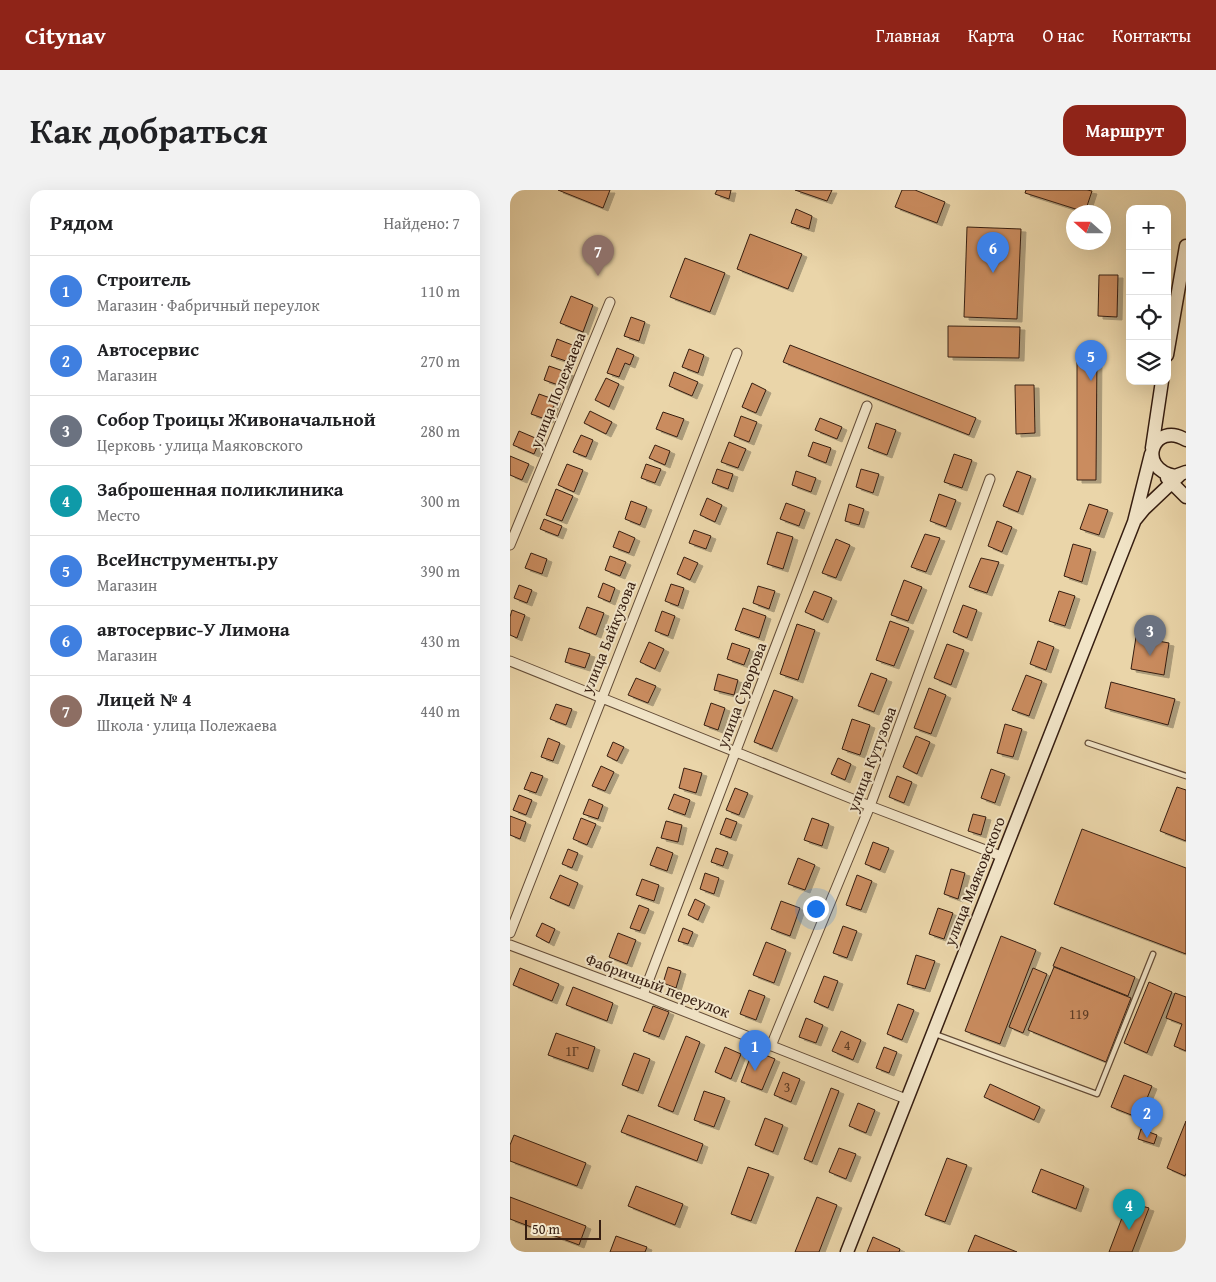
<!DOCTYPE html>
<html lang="ru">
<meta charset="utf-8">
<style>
body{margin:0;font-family:"Gentium Book Plus",serif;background:#f2f2f2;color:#202124}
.controls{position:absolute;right:15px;top:15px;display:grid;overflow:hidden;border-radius:10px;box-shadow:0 5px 20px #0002}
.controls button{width:45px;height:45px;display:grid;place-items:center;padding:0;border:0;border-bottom:1px solid #e0e0e0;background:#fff;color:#202124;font:25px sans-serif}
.compass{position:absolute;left:556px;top:15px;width:45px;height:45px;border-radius:50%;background:#fff;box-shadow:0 5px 20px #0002;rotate:291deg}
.scale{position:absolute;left:15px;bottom:12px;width:76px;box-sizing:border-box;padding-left:5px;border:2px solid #361e11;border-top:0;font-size:14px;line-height:18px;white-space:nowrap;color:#361e11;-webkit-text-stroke:4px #f1e4c7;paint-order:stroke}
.you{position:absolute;left:305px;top:718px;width:18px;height:18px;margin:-12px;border:4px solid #fff;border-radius:50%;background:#1a73e8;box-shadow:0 0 0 8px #1a73e833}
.badge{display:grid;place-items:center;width:32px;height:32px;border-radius:50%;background:#8f2418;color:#fff;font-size:16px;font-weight:700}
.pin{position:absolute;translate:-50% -41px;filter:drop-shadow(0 1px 2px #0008)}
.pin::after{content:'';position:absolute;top:26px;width:18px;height:15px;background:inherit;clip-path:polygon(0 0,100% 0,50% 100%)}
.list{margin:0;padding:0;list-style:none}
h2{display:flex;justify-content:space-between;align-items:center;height:65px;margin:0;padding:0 20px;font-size:21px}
h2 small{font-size:16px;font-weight:400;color:#757577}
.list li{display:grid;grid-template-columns:32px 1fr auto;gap:15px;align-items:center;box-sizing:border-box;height:70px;padding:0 20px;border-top:1px solid #e0e0e0}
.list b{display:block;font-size:19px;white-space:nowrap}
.list p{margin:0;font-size:16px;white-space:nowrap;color:#757577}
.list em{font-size:16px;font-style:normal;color:#757577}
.icon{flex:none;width:28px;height:28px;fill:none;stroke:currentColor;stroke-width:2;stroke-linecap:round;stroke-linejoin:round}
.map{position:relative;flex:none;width:676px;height:1062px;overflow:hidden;border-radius:15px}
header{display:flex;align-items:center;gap:30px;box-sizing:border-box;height:70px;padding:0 25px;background:#8f2418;color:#fff}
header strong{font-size:24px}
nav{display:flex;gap:28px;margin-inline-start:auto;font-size:18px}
.intro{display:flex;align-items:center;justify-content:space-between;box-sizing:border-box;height:120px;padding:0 30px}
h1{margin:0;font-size:35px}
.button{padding:12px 22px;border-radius:15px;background:#8f2418;color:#fff;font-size:18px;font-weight:700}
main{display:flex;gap:30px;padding:0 30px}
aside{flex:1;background:#fff;border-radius:15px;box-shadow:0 5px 20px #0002}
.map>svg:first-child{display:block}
.building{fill:#ca8c5e;stroke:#361e11;filter:url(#shadow)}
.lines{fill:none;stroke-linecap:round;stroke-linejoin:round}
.lane-casing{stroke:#634c37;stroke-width:7}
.street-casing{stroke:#634c37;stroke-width:11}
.secondary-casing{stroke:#361e11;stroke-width:15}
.lane{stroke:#f1e4c7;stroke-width:4.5}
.street{stroke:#f1e4c7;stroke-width:9}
.secondary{stroke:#f1e4c7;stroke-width:12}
.labels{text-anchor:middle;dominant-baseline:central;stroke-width:4;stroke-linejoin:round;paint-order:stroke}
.number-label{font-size:14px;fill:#5b3a24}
.street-label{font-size:16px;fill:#361e11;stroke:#f1e4c7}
</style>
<header>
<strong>Citynav</strong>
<nav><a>Главная</a><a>Карта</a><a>О нас</a><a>Контакты</a></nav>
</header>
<div class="intro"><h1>Как добраться</h1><a class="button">Маршрут</a></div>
<main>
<aside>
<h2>Рядом<small>Найдено: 7</small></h2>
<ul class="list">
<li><span class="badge" style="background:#3f7fe0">1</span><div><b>Строитель</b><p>Магазин · Фабричный переулок</p></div><em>110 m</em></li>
<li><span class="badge" style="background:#3f7fe0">2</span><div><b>Автосервис</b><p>Магазин</p></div><em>270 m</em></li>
<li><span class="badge" style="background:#6b7280">3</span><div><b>Собор Троицы Живоначальной</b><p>Церковь · улица Маяковского</p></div><em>280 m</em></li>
<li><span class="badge" style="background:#0f9aa8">4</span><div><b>Заброшенная поликлиника</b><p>Место</p></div><em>300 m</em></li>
<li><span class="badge" style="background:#3f7fe0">5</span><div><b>ВсеИнструменты.ру</b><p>Магазин</p></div><em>390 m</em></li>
<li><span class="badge" style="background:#3f7fe0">6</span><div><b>автосервис-У Лимона</b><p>Магазин</p></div><em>430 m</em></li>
<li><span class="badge" style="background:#8d6e63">7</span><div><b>Лицей № 4</b><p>Школа · улица Полежаева</p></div><em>440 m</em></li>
</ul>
</aside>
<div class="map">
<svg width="676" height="1062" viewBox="0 0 676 1062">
<defs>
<filter id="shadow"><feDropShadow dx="5" dy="3" stdDeviation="0" flood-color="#0004"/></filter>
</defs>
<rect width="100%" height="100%" fill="#ead5a9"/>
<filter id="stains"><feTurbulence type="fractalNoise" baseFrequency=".004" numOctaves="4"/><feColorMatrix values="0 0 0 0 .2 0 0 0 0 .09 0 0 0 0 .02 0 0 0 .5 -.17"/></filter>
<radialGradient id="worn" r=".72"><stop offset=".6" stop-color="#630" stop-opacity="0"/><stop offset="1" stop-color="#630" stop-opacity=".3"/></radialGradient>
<path class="building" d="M48 0H100L93 18Z
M207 0H221L219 9 205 4Z
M285 0H322L317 11Z
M392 0H405L435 12 427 33 385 17Z
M516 0H577L582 1 575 22 515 3Z
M286 19 302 26 299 39 281 33Z
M457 37 511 39 507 129 454 127Z
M240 44 292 64 278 99 227 79Z
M175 68 215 83 200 122 160 107Z
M589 85H608L607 127 588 126Z
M61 106 83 115 73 142 50 133Z
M121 127 135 132 129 151 114 146Z
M438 136 510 137 509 168 438 167Z
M47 149 65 156 59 172 41 166Z
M280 155 466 228 459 245 273 172Z
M107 158 124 165 120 175 115 173 109 187 97 183Z
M179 159 194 165 188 183 172 177Z
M567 161H587L586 290H567Z
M39 176 59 183 54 197 34 190Z
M164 182 188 192 182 206 159 196Z
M96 188 109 194 99 217 85 210Z
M242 193 256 200 246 223 232 217Z
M505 195H524L525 243 506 244Z
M29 204 46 210 38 230 21 224Z
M80 221 102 232 96 244 74 233Z
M153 222 174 229 167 247 146 239Z
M231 226 247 232 239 252 224 246Z
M310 228 332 237 327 249 305 240Z
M366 233 386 240 377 265 358 258Z
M9 241 30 250 24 264 3 255Z
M71 245 83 250 76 267 63 262Z
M219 252 236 259 228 278 211 272Z
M303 252 321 258 316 273 298 266Z
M145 255 160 261 155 275 139 268Z
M444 264 462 270 452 298 434 292Z
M0 266 19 274 12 290 0 285Z
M57 274 73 280 64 302 48 295Z
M136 274 151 279 145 293 131 288Z
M207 279 223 284 218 299 202 293Z
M351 279 369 284 363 303 346 297Z
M286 281 306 288 301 302 282 295Z
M507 281 521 286 508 322 493 316Z
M46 299 63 306 52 331 36 325Z
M429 304 446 310 436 337 420 331Z
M197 308 212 315 205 332 190 325Z
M121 311 137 317 130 335 115 329Z
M276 313 295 320 289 336 270 329Z
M339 314 354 319 349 335 335 331Z
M579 314 598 320 589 345 570 339Z
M34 329 52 336 48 346 30 339Z
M487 331 502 337 492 362 478 356Z
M184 340 201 346 196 359 179 353Z
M109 341 125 348 119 363 103 357Z
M267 342 283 347 273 379 257 374Z
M415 344 430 348 416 382 401 377Z
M326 349 340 355 326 388 312 383Z
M563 354 581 359 572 392 554 386Z
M21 363 37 369 32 384 15 378Z
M100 366 116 372 110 386 95 380Z
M174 367 188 373 180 390 167 384Z
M471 368 489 372 477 403 459 397Z
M394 390 412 397 398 431 381 425Z
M93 393 105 398 100 412 88 407Z
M161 394 174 398 168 416 155 411Z
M9 395 22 400 17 413 4 408Z
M248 396 265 401 259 419 243 413Z
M304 401 322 408 313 430 295 422Z
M549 401 565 406 555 436 539 431Z
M453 415 467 420 457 448 443 442Z
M77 417 94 423 86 445 69 438Z
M233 418 256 426 249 448 225 440Z
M2 420 15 425 7 448 0 445V427Z
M152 421 165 426 158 446 145 441Z
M380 431 399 438 384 476 366 470Z
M287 434 305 440 288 490 270 484Z
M626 447 659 453 654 485 621 479Z
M528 451 544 457 536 480 520 474Z
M139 452 154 459 145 479 130 472Z
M222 453 240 459 234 475 217 469Z
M437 454 454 460 441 495 424 488Z
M59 458 80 464 75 478 55 472Z
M361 483 377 489 364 522 348 516Z
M208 484 228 490 224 505 204 500Z
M516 485 532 491 519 526 502 520Z
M126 488 146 496 138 513 118 505Z
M601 492 665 509 658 535 595 518Z
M419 498 436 505 421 544 404 538Z
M264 500 283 507 262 559 244 552Z
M201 513 215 518 208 540 194 535Z
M46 514 62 519 56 535 40 529Z
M342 529 360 535 350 565 332 559Z
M495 534 512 539 503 567 487 563Z
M406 546 420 552 407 584 393 577Z
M38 548 50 553 43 571 31 567Z
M103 552 114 557 107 571 97 566Z
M328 568 341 574 335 590 321 584Z
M91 576 104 582 95 601 82 596Z
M174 578 192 583 186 603 169 598Z
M481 579 495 584 485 613 471 608Z
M21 582 33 586 26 603 14 599Z
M387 586 402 592 394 613 379 607Z
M667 597 676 600V651L650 641Z
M225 598 238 603 229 625 216 620Z
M164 604 180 610 175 625 158 619Z
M9 605 22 610 16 625 3 620Z
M79 609 93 615 88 629 73 624Z
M463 624 476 627 471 645 458 641Z
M0 626 16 632 10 649 0 645Z
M71 628 86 634 77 655 63 649Z
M216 628 227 632 221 648 210 644Z
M302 628 319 634 312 656 294 650Z
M156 631 172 635 168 652 151 648Z
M572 639 676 678V764L544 714Z
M363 652 379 658 370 680 355 674Z
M147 657 163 663 157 681 140 675Z
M206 658 218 662 213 676 201 672Z
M58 659 68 663 62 678 52 674Z
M288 668 305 675 295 700 278 694Z
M441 679 455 683 448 709 434 704Z
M195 683 209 688 204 704 190 699Z
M50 685 68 693 59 716 40 708Z
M347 685 362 691 351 720 336 715Z
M132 689 149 695 144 711 126 705Z
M185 709 195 714 188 730 178 725Z
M271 711 290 718 280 746 261 739Z
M129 715 139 719 130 741 120 738Z
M428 718 443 723 434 749 419 744Z
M32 733 45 739 39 753 26 746Z
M333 736 347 741 337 768 323 763Z
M173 738 183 742 178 754 168 751Z
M108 743 126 750 117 774 99 767Z
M491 746 526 760 490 854 455 841Z
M256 752 276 760 264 793 243 785Z
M551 757 625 787 618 806 543 776Z
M406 765 425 771 415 799 397 794Z
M158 777 171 781 166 798 153 793Z
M544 777 621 808 596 872 518 840Z
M10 778 49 794 42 811 3 795Z
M523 778 537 784 513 843 499 837Z
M314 786 328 791 318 818 304 812Z
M639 792 662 802 637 863 614 853Z
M63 797 103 813 97 831 56 815Z
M239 800 255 806 246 830 230 824Z
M665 803 676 807V861L664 856 672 834 656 828Z
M388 814 404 820 392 850 377 844Z
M143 816 159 822 149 847 133 841Z
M296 828 313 835 306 853 289 847Z
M331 841 351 850 343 870 322 861Z
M46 843 85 857 78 879 38 865Z
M176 846 190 852 163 922 148 916Z
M215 857 231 864 221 889 205 882Z
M374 857 387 862 379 883 366 878Z
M243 860 265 869 252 900 231 892Z
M124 863 140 869 128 901 112 895Z
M273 882 290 889 281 912 264 905Z
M614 885 642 896 629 928 601 917Z
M480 894 530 917 524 930 474 907Z
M321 898 329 901 302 972 294 969Z
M194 901 215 908 204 937 184 930Z
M348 913 365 920 356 943 339 936Z
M118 925 193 954 187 971 111 942Z
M255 928 273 935 263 962 245 955Z
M676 931V983L675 986 657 978Z
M631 939 647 945 644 954 628 949Z
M4 945 76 973 67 996 0 971V955Z
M329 958 346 964 336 989 319 982Z
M437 968 457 975 435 1032 415 1025Z
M238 977 259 984 241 1031 221 1024Z
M531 979 574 996 566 1019 522 1002Z
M126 996 173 1014 165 1035 118 1016Z
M0 1007 76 1036 69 1055 0 1029Z
M307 1007 327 1015 309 1062H285Z
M618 1012 639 1018 622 1062H599Z
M465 1045 507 1062H458Z
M106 1046 137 1057 135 1062H100Z
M363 1047 390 1059 389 1062H357Z"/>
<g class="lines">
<g class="lane-casing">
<path id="lane" d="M578 553 676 586
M425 844 587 904 643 764"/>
</g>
<g class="street-casing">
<path id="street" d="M0 355 100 112
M0 471 360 616 491 666
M0 743 227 163
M0 755 133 805 396 909
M133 805 357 216
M261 856 360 616 480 289"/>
</g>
<g class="secondary-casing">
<path id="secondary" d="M657 165 676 56
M676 250C644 230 625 278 665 286L676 282
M642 258 652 191
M657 288 676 307
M625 330 634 319 671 284
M337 1062 624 332 641 264"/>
</g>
<use href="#lane" class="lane"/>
<use href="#street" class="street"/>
<use href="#secondary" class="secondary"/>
</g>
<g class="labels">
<g class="number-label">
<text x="569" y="824">119</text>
<text x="337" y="855">4</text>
<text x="62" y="861">1Г</text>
<text x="277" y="897">3</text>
</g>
<g class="street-label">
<text transform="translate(47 200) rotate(-68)">улица Полежаева</text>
<text transform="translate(98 447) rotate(-68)">улица Байкузова</text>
<text transform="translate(231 505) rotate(-69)">улица Суворова</text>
<text transform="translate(361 569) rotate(-69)">улица Кутузова</text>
<text transform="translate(464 691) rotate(-68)">улица Маяковского</text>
<text transform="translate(148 795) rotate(21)">Фабричный переулок</text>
</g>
</g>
<rect width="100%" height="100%" filter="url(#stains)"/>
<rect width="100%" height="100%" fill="url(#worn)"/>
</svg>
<div class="controls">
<button>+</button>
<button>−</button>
<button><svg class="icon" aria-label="locate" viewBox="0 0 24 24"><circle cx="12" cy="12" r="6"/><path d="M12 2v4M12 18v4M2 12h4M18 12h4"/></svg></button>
<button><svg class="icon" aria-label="layers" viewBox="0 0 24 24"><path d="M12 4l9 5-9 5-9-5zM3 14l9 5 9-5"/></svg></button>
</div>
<svg class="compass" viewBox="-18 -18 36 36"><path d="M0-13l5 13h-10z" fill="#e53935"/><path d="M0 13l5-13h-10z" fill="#757577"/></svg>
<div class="scale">50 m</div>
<div class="you"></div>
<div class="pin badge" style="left:245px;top:881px;background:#3f7fe0">1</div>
<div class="pin badge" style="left:637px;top:948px;background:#3f7fe0">2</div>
<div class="pin badge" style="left:640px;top:466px;background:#6b7280">3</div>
<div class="pin badge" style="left:619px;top:1040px;background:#0f9aa8">4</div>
<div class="pin badge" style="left:581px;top:191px;background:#3f7fe0">5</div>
<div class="pin badge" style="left:483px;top:83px;background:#3f7fe0">6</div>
<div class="pin badge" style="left:88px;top:86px;background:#8d6e63">7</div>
</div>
</main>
